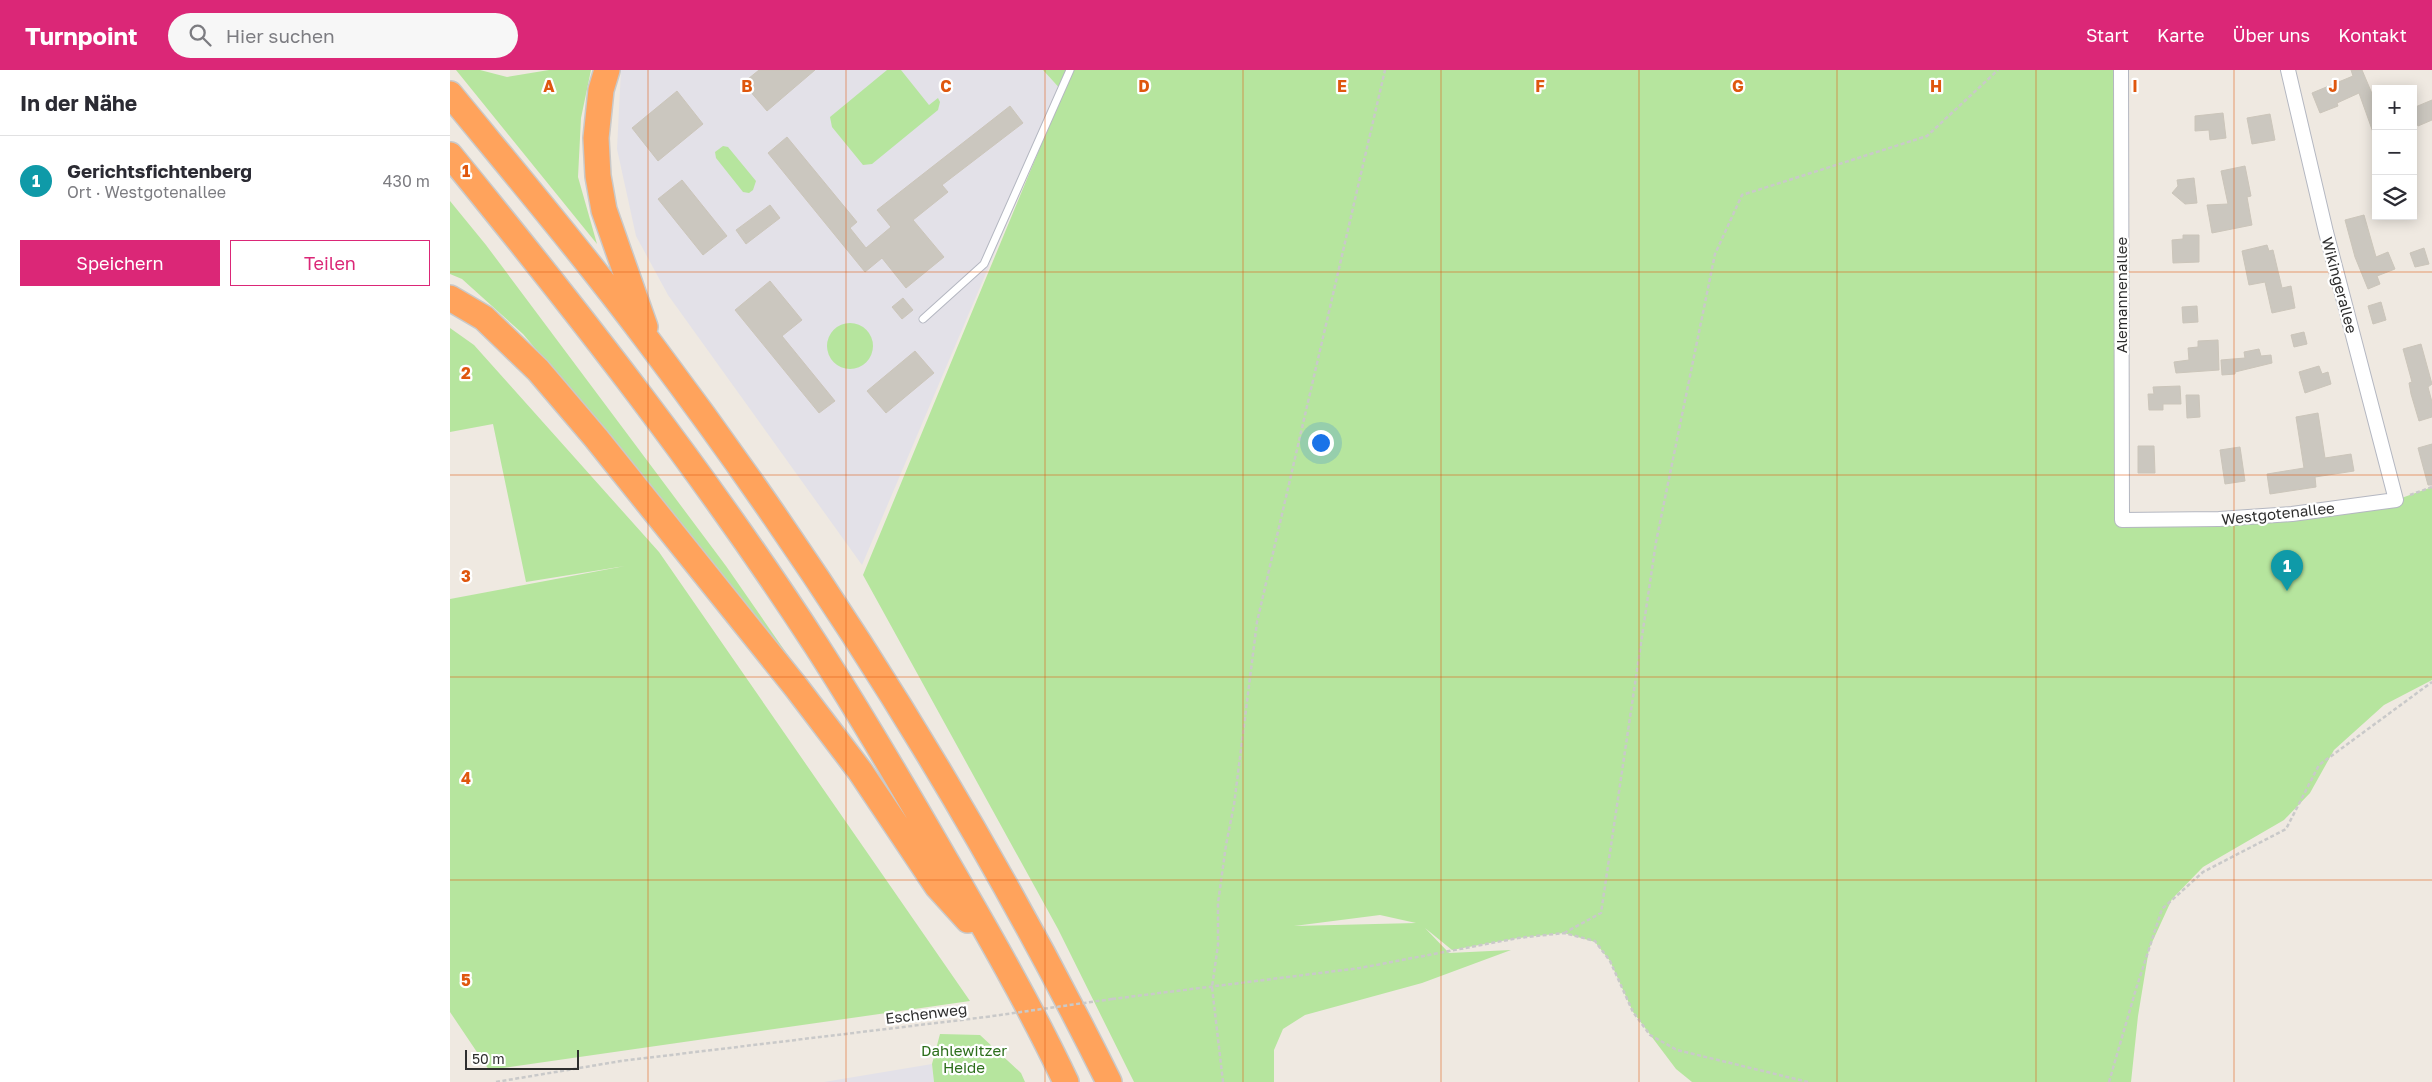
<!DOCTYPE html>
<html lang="de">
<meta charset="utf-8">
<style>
body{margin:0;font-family:"Golos Text",sans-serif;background:#f7f7f7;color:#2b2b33}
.controls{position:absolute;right:15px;top:15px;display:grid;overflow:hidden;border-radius:0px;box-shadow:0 2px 12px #0003}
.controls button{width:45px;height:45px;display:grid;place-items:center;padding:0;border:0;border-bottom:1px solid #e1e1e2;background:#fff;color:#2b2b33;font:25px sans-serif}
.scale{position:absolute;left:15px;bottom:12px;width:114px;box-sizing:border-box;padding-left:5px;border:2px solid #2e2e2e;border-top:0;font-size:14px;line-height:18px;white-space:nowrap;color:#2e2e2e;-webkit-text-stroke:4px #fff;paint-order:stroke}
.you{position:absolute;left:870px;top:372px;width:18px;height:18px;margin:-12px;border:4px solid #fff;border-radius:50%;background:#1a73e8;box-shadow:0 0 0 8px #1a73e833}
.badge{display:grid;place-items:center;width:32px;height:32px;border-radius:50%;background:#db2777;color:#fff;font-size:16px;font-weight:700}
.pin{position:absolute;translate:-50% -41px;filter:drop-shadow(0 1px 2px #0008)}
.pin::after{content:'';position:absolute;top:26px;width:18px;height:15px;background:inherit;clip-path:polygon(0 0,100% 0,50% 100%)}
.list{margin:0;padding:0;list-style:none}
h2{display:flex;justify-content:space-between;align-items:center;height:65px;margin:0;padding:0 20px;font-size:21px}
h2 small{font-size:16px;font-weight:400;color:#7c7c81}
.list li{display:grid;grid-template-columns:32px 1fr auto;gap:15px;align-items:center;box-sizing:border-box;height:90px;padding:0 20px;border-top:1px solid #e1e1e2}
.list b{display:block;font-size:19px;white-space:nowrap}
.list p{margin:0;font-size:16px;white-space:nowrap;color:#7c7c81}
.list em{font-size:16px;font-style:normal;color:#7c7c81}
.actions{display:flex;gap:10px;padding:15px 20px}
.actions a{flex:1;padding:11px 0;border:1px solid #db2777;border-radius:0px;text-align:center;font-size:18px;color:#db2777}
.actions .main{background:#db2777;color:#fff}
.icon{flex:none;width:28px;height:28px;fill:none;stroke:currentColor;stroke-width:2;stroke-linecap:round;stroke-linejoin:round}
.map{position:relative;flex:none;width:1982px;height:1012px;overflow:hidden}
header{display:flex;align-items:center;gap:30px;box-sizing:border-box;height:70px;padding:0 25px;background:#db2777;color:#fff}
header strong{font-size:24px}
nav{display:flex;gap:28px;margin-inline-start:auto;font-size:18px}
.search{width:350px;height:45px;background:#f7f7f7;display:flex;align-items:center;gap:12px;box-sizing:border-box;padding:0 18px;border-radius:28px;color:#7c7c81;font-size:19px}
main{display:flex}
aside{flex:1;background:#fff}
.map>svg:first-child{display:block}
.industrial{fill:#e3e1e8}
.green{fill:#b6e59e;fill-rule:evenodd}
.building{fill:#cbc7bf;stroke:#cbc5ba}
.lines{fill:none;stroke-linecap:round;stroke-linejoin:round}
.lane-casing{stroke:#b4b7c1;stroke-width:9}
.street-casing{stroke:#b4b7c1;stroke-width:16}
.highway-casing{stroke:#c9c9c9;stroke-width:28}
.path{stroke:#c9c9c9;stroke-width:2.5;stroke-dasharray:4 2.5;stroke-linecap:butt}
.lane{stroke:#fff;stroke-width:7}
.street{stroke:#fff;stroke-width:14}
.highway{stroke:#ffa35c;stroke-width:25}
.path-bridge{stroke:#c9c9c9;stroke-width:2.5;stroke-dasharray:4 2.5;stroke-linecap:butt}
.grid{fill:none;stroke:#df570e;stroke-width:1;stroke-opacity:0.55}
.labels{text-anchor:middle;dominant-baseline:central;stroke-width:4.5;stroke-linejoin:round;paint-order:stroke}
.street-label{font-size:15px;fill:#2e2e2e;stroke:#fff}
.park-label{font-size:15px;fill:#2c6e1b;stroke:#fff}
.grid-label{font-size:16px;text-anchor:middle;font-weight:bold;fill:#df570e;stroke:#fff;stroke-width:4.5;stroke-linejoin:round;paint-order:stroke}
</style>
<header>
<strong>Turnpoint</strong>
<div class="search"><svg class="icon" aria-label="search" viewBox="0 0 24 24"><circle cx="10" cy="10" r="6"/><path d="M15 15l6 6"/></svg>Hier suchen</div>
<nav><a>Start</a><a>Karte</a><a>Über uns</a><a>Kontakt</a></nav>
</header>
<main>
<aside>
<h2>In der Nähe<small></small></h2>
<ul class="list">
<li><span class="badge" style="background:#0f9aa8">1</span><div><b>Gerichtsfichtenberg</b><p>Ort · Westgotenallee</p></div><em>430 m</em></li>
</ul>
<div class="actions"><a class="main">Speichern</a><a>Teilen</a></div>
</aside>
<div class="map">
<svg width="1982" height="1012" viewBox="0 0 1982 1012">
<rect width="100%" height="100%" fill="#efe9e1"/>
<path class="industrial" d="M171 0H593L613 22 412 495 218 225 186 166 167 79Z
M482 994 484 1012H374Z"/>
<path class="green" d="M6 0H30L57 7 99 0H141L131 48 128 107 147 174Z
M437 0H451L479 35 488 28 490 32 488 40 422 94 413 95 382 57 380 47Z
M593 0H1671L1672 450 1946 430 1982 417V610L1934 635 1884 680 1860 723 1834 750 1753 797 1722 829 1699 879 1688 946 1681 1012H1242L1226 999 1183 942 1160 891 1145 872 1114 863 1068 868 1002 880 975 858 999 883 1061 880 972 913 855 945 833 959 824 980V1012H684L608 859 413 505 613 22ZM930 845 966 853 844 856Z
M273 76 278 77 306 111 303 120 299 123 293 122 266 88 265 82Z
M0 131 36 175 276 496 355 610 172 381 73 264 12 209 0 204Z
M377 276a23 23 0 1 1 46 0a23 23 0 1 1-46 0Z
M0 258 24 275 209 482 520 931 39 1000 0 942V529L175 496 76 512 43 354 0 362Z
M490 964 530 965 571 1003 575 1012H484L482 994Z"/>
<path class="building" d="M309 0H365L317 41 293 13Z
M1901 0H1912L1926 33V65H1924L1909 23 1887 33 1888 36 1870 43 1862 23 1903 6Z
M227 21 253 54 208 91 182 58Z
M1982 30V50L1968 56 1963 45V38Z
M560 36 573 53 492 115 498 122 463 150 494 187 456 218 432 188 415 202 318 83 337 67 407 152 400 158 416 178 441 157 427 140Z
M1773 43 1776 68 1760 70 1759 60 1745 61V46Z
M1820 44 1825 70 1802 74 1797 48Z
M1795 96 1801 126 1797 127 1802 155 1762 163 1757 135 1778 134 1771 101Z
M1744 108 1747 133 1735 134 1722 123 1728 116 1727 110Z
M232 110 277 166 253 185 208 129Z
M320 135 330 148 296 174 286 160Z
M1914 145 1926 187 1938 182 1945 199 1927 206 1930 214 1918 219 1905 187 1895 150Z
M1733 165H1749V192L1723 193 1722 170 1733 169Z
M1817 175 1819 181 1823 180 1832 218 1841 216 1845 238 1822 243 1815 212 1799 215 1792 181Z
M1974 178 1979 194 1965 197 1960 183Z
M320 211 352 250 332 266 385 331 369 343 285 240Z
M453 228 463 240 452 249 442 237Z
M1931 232 1936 250 1923 254 1918 236Z
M1747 236 1748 252 1733 253 1732 237Z
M1854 262 1857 274 1844 277 1841 265Z
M1768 270 1769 300 1726 303 1724 292 1739 290 1738 278 1748 277V271Z
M1971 274 1982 314 1978 317 1982 332V347L1969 351 1961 324 1959 313 1962 312 1953 279Z
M1809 279 1811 286 1821 285 1822 293 1785 302V304L1772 305 1771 290 1795 288 1794 282Z
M465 281 484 303 436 343 417 321Z
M1869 296 1872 304 1878 302 1881 314 1855 323 1849 302Z
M1730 316 1731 334H1713V340H1699L1698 324H1704L1703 317Z
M1736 325H1749L1750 347 1737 348Z
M1868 343 1875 388 1901 384 1904 401 1865 407 1866 417 1820 424 1817 404 1854 398 1846 347Z
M1982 374V415H1978L1968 378Z
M1688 376H1704L1705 403H1688Z
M1790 377 1795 411 1775 414 1770 380Z"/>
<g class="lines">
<g class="lane-casing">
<path id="lane" d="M473 249 534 194 620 0"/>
</g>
<g class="street-casing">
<path id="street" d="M1671 0 1672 450 1769 449 1842 444 1946 430 1876 162 1838 0"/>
</g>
<g class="highway-casing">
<path id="highway" d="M157 0 151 20 146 68 148 106 154 140 195 257
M0 24C68 107 138 190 202 276 376 507 530 752 659 1012
M0 85C129 243 255 404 366 575 411 645 454 718 496 791 538 863 580 936 616 1012
M0 228 34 248 88 300 146 368 346 617 410 701 487 816 518 850"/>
</g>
<path class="path" d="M1960 425 1982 417
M1114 863 1151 843 1206 472 1265 184 1292 125 1477 66 1548 0
M662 929 910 898 1068 868 1114 863 1145 871 1160 891 1183 942 1200 965 1227 980 1358 1012
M46 1012 171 991 536 947
M773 1012 762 917 768 875V833L776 775 784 735 807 552 935 0
M1659 1012 1686 919 1712 839 1753 802 1836 759 1869 695 1982 612"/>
<use href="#lane" class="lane"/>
<use href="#street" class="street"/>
<use href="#highway" class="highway"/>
<path class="path-bridge" d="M536 947 662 929"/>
</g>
<path class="grid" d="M198 0V1012M396 0V1012M595 0V1012M793 0V1012M991 0V1012M1189 0V1012M1387 0V1012M1586 0V1012M1784 0V1012M0 202H1982M0 405H1982M0 607H1982M0 810H1982"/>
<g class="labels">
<g class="street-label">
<text transform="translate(1890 215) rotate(75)">Wikingerallee</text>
<text transform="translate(1671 225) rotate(-90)">Alemannenallee</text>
<text transform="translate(1828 443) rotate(-6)">Westgotenallee</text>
<text transform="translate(476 943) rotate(-7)">Eschenweg</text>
</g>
<g class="park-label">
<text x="514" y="980">Dahlewitzer<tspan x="514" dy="17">Heide</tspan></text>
</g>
</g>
<g class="grid-label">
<text x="99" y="22">A</text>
<text x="297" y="22">B</text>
<text x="496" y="22">C</text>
<text x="694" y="22">D</text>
<text x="892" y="22">E</text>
<text x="1090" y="22">F</text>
<text x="1288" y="22">G</text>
<text x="1486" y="22">H</text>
<text x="1685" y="22">I</text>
<text x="1883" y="22">J</text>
<text x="16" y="107">1</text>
<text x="16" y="309">2</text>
<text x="16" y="512">3</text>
<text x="16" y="714">4</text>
<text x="16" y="916">5</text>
</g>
</svg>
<div class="controls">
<button>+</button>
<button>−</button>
<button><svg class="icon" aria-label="layers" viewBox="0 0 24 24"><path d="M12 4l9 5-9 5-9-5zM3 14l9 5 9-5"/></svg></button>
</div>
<div class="scale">50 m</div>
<div class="you"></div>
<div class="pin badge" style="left:1837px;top:521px;background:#0f9aa8">1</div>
</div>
</main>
